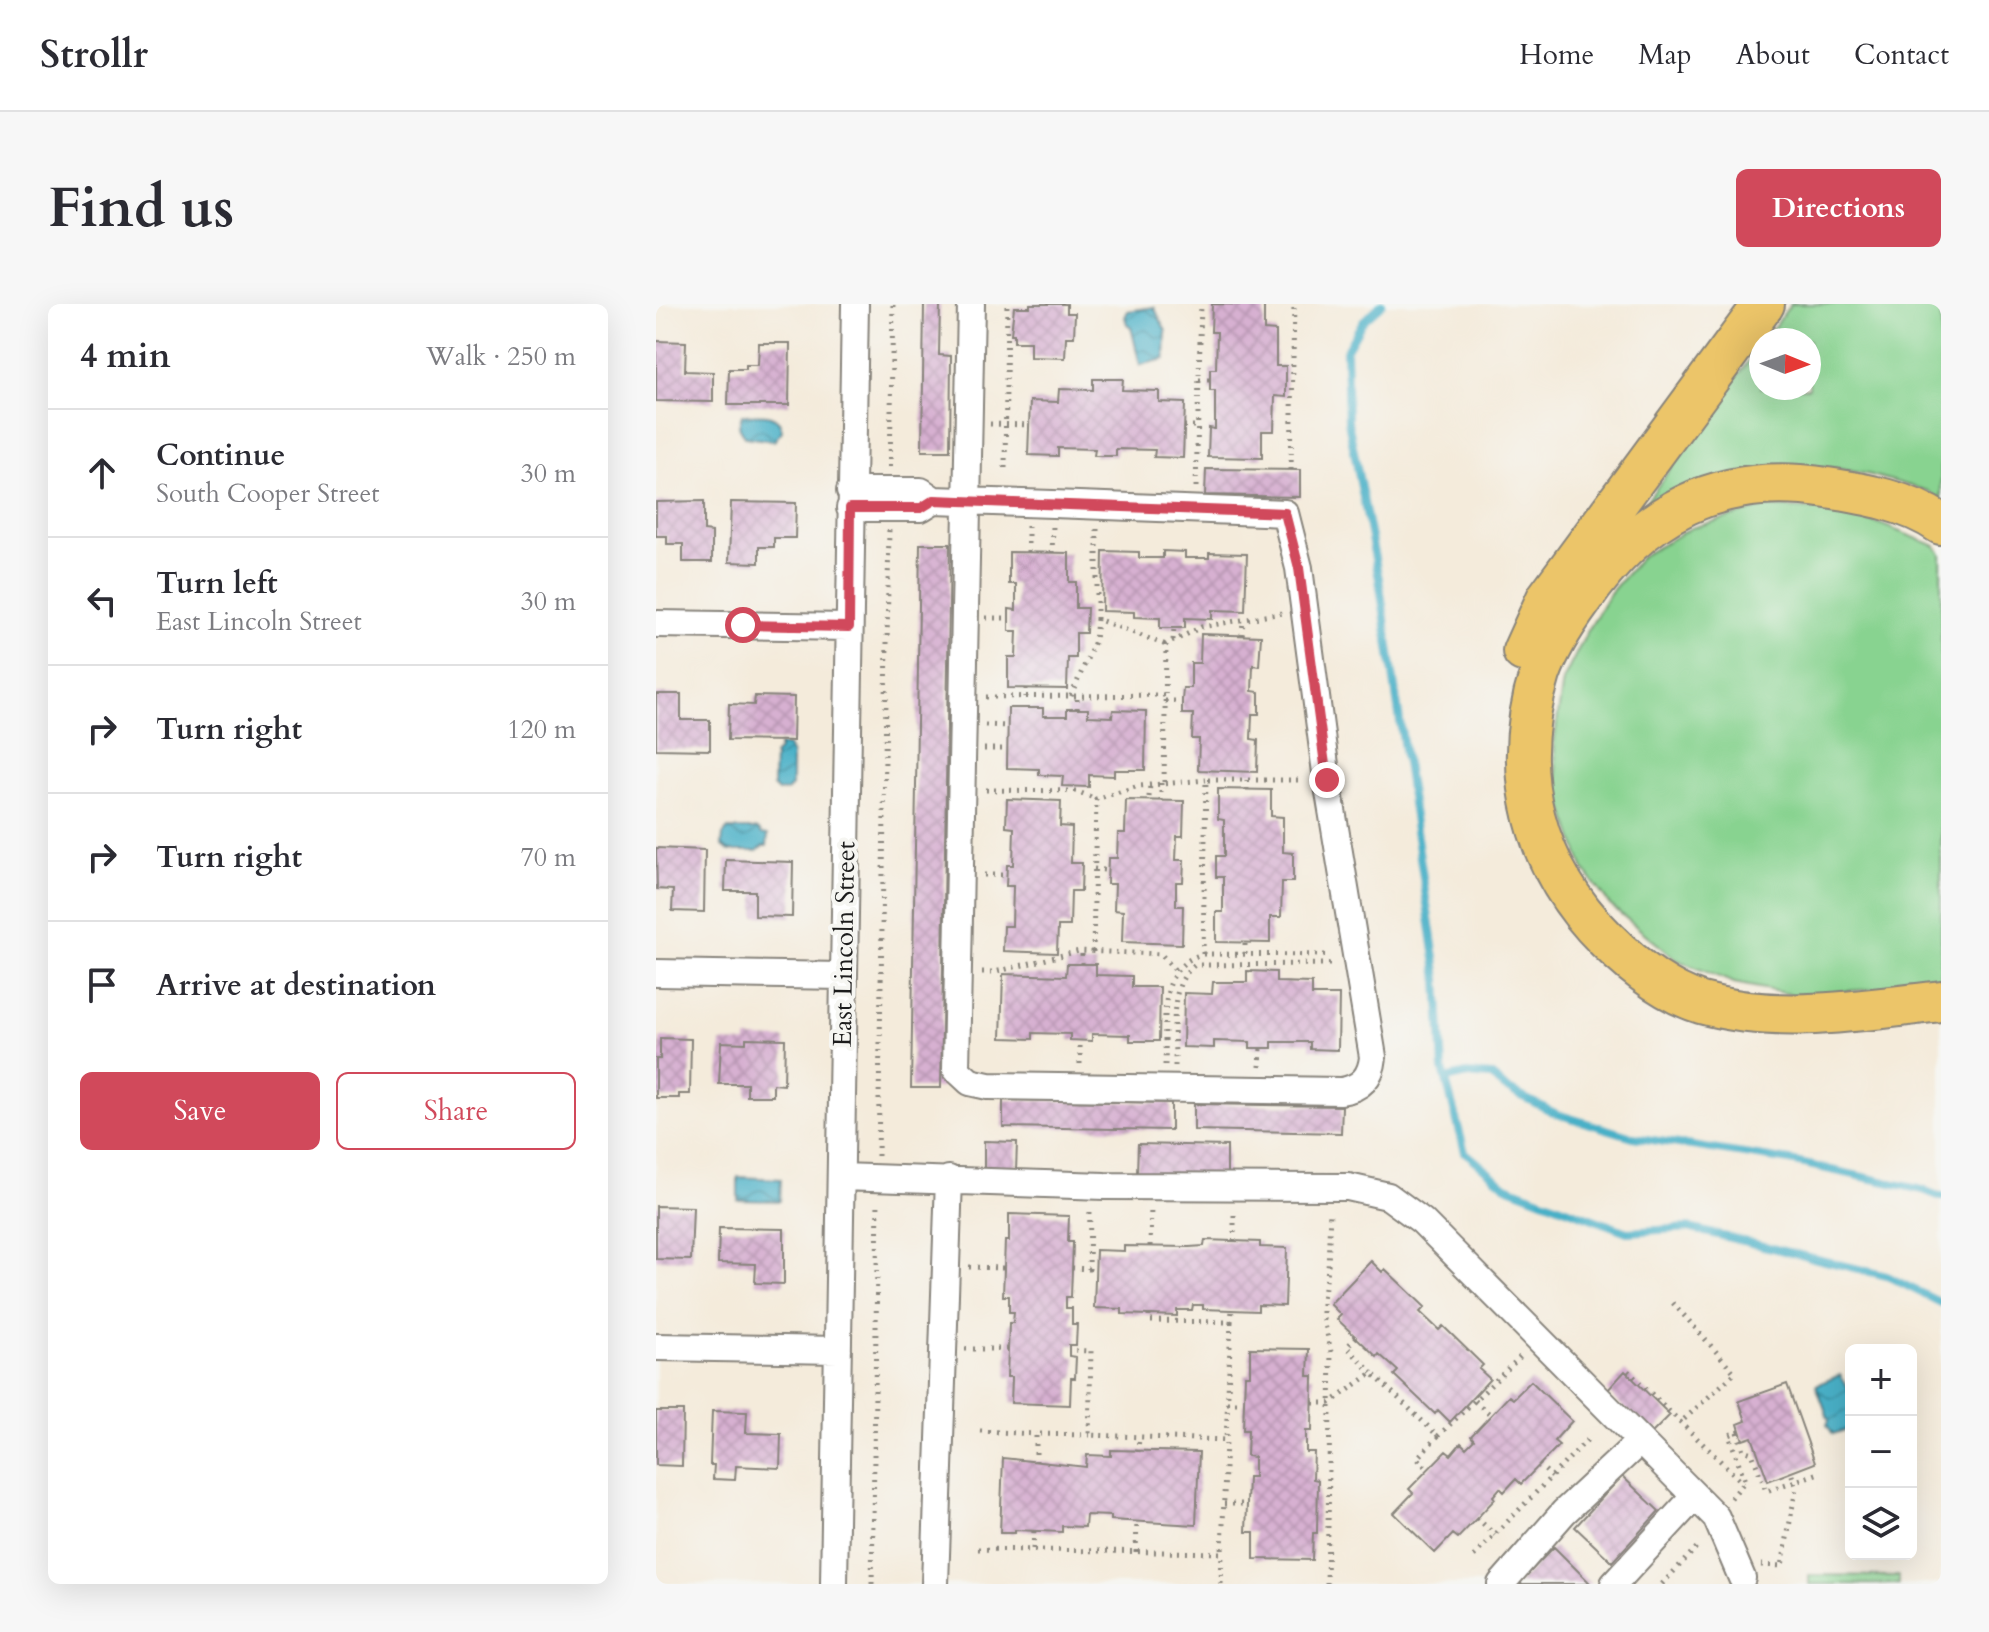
<!DOCTYPE html>
<meta charset="utf-8">
<style>
body{margin:0;font-family:Cardo,serif;background:#f7f7f7;color:#2b2b33}
.controls{position:absolute;right:24px;bottom:24px;display:grid;overflow:hidden;border-radius:12px;box-shadow:0 8px 32px #0002}
.controls button{width:72px;height:72px;display:grid;place-items:center;padding:0;border:0;border-bottom:2px solid #e1e1e2;background:#fff;color:#2b2b33;font:40px sans-serif}
.compass{position:absolute;left:1093px;top:24px;width:72px;height:72px;border-radius:50%;background:#fff;box-shadow:0 8px 32px #0002;rotate:91deg}
.stop{position:absolute;width:24px;height:24px;margin:-18px;border:6px solid #d1495b;border-radius:50%;background:#fff}
.stop.end{background:#d1495b;border-color:#fff;box-shadow:0 2px 8px #0008}
.list{margin:0;padding:0;list-style:none}
h2{display:flex;justify-content:space-between;align-items:center;height:104px;margin:0;padding:0 32px;font-size:34px}
h2 small{font-size:26px;font-weight:400;color:#7c7c81}
.list li{display:grid;grid-template-columns:52px 1fr auto;gap:24px;align-items:center;box-sizing:border-box;height:128px;padding:0 32px;border-top:2px solid #e1e1e2}
.list b{display:block;font-size:30px;white-space:nowrap}
.list p{margin:0;font-size:26px;white-space:nowrap;color:#7c7c81}
.list em{font-size:26px;font-style:normal;color:#7c7c81}
.actions{display:flex;gap:16px;padding:24px 32px}
.actions a{flex:1;padding:18px 0;border:2px solid #d1495b;border-radius:12px;text-align:center;font-size:28px;color:#d1495b}
.actions .main{background:#d1495b;color:#fff}
.icon{flex:none;width:44px;height:44px;fill:none;stroke:currentColor;stroke-width:2;stroke-linecap:round;stroke-linejoin:round}
.map{position:relative;flex:none;width:1285px;height:1280px;overflow:hidden;border-radius:12px}
header{display:flex;align-items:center;gap:48px;box-sizing:border-box;height:112px;padding:0 40px;background:#fff;border-bottom:2px solid #e1e1e2}
header strong{font-size:38px}
nav{display:flex;gap:44px;margin-inline-start:auto;font-size:28px}
.intro{display:flex;align-items:center;justify-content:space-between;box-sizing:border-box;height:192px;padding:0 48px}
h1{margin:0;font-size:56px}
.button{padding:20px 36px;border-radius:12px;background:#d1495b;color:#fff;font-size:28px;font-weight:700}
main{display:flex;gap:48px;padding:0 48px}
aside{flex:1;background:#fff;border-radius:12px;box-shadow:0 8px 32px #0002}
.map>svg:first-child{display:block}
.green{fill:#88d390;stroke:#527856;stroke-width:2}
.water{fill:url(#water-waves);stroke:#326672;stroke-width:2}
.lines{fill:none;stroke-linecap:round;stroke-linejoin:round}
.stream{stroke:#48b0c7;stroke-width:8}
.building{fill:url(#building-cross-hatch)}
.minor-casing{stroke:#88847c;stroke-width:30}
.highway-casing{stroke:#88847c;stroke-width:44}
.path{stroke:#88847c;stroke-width:5;stroke-dasharray:2 6;stroke-linecap:butt}
.minor{stroke:#fff;stroke-width:26}
.highway{stroke:#ecc569;stroke-width:40}
.route{stroke:#d1495b;stroke-width:10}
.labels{text-anchor:middle;dominant-baseline:central;stroke-width:8;stroke-linejoin:round;paint-order:stroke}
.street-label{font-size:26px;fill:#1c1c1c;stroke:#f6f6f2}
</style>
<header>
<strong>Strollr</strong>
<nav><a>Home</a><a>Map</a><a>About</a><a>Contact</a></nav>
</header>
<div class="intro"><h1>Find us</h1><a class="button">Directions</a></div>
<main>
<aside>
<h2>4 min<small>Walk · 250 m</small></h2>
<ul class="list">
<li><svg class="icon" aria-label="ahead" viewBox="0 0 24 24"><path d="M12 20V5M6 11l6-6 6 6"/></svg><div><b>Continue</b><p>South Cooper Street</p></div><em>30 m</em></li>
<li><svg class="icon" aria-label="left" viewBox="0 0 24 24"><path d="M17 20v-9H6M10 6l-5 5 5 5"/></svg><div><b>Turn left</b><p>East Lincoln Street</p></div><em>30 m</em></li>
<li><svg class="icon" aria-label="right" viewBox="0 0 24 24"><path d="M7 20v-9h11M14 6l5 5-5 5"/></svg><div><b>Turn right</b></div><em>120 m</em></li>
<li><svg class="icon" aria-label="right" viewBox="0 0 24 24"><path d="M7 20v-9h11M14 6l5 5-5 5"/></svg><div><b>Turn right</b></div><em>70 m</em></li>
<li><svg class="icon" aria-label="arrive" viewBox="0 0 24 24"><path d="M6 21V4h12l-3 4 3 4H6"/></svg><div><b>Arrive at destination</b></div></li>
</ul>
<div class="actions"><a class="main">Save</a><a>Share</a></div>
</aside>
<div class="map">
<svg width="1285" height="1280" viewBox="0 0 1285 1280">
<defs>
<pattern id="water-waves" width="16" height="10" patternUnits="userSpaceOnUse" patternTransform="scale(2)"><rect width="16" height="10" fill="#48b0c7"/><path d="M0 5q4-4 8 0t8 0" fill="none" stroke="#3b8ea1"/></pattern>
<pattern id="building-cross-hatch" width="8" height="8" patternUnits="userSpaceOnUse" patternTransform="scale(2)"><rect width="8" height="8" fill="#d7b0d1"/><path d="M0 0l8 8M0 8l8-8" fill="none" stroke="#b897b3"/></pattern>
</defs>
<rect width="100%" height="100%" fill="#f6f6f2"/>
<filter id="ink" filterUnits="userSpaceOnUse"><feTurbulence type="fractalNoise" baseFrequency=".0125" numOctaves="2"/><feDisplacementMap in="SourceGraphic" scale="16" xChannelSelector="R" yChannelSelector="G"/><feConvolveMatrix kernelMatrix="1 2 1 2 8 2 1 2 1" color-interpolation-filters="sRGB"/></filter>
<filter id="wash" filterUnits="userSpaceOnUse"><feTurbulence type="fractalNoise" baseFrequency=".006" numOctaves="4" result="noise"/><feDisplacementMap in="SourceGraphic" scale="32" xChannelSelector="R" yChannelSelector="G"/><feGaussianBlur stdDeviation="1.8" result="paint"/><feColorMatrix in="noise" values="0 0 0 0 0 0 0 0 0 0 0 0 0 0 0 0 0 1.4 0 .05"/><feComposite in="paint" operator="in"/></filter>
<g filter="url(#wash)">
<rect width="100%" height="100%" fill="#f4ebdb"/>
<path class="green" d="M1135 0H1285V196L1272 187 1215 171 1179 164 1119 163 972 223 1105 40V84H1153V36H1108Z
M1110 203 1166 205 1224 220 1280 242 1285 250V680L1138 691 1078 679 1021 656 954 601 927 564 903 491 898 439 907 376 930 330 954 289 986 252 1035 224Z
M1153 1271 1243 1272V1280H1153Z"/>
<path class="water" d="M498 3 510 27 509 55 484 61 475 23 471 20 469 13 472 7Z
M86 111C102 111 124 106 126 127L118 137 89 133 83 122Z
M123 441 132 442 136 451V482L131 487H122L117 482 118 451 123 446Z
M72 525H102L106 530 112 531 111 542H107L101 547H73L66 541 67 531Z
M82 873 125 875 124 897 82 896Z
M1184 1071 1195 1088V1124L1177 1130 1171 1121 1173 1116 1160 1081Z"/>
<g class="lines">
<path class="stream" d="M726 0 707 17 690 47 692 117 723 275 782 675 787 765 809 848 850 882 971 928 1033 924 1231 972 1285 999
M790 775 811 770 836 772 849 784 901 810 977 833 1134 857 1267 886 1285 893"/>
</g>
<g id="blocks">
<path class="building" d="M268 0H284L283 51 295 52 294 147H266Z
M374 0H411V9H419L418 33H410L409 54 374 53V38H358V30H355L358 3H374Z
M556 0 608 1V26L620 27V62H630V93L619 92 618 127H606V154L552 153 553 124 559 125V87H554V65H560L561 28H555Z
M0 37 30 38 29 67 57 68V98L0 97Z
M103 39H134L133 101H72L73 65H90V61H102Z
M437 75H467L466 86 503 87V98L529 99 527 154 498 153 499 146 460 145V152H438L439 145 402 144V152L372 151 374 97 402 98 403 85 437 86Z
M550 165 644 166V193L549 191Z
M48 197V227L56 228V258H27V240H11V232H0V198Z
M75 198 140 199 139 234H118V243H103V259L73 258Z
M264 240H294L285 784H255Z
M447 247 483 248V254H507V247L529 248V254H553V249L591 250 589 307 556 306V315L529 314V324H504V314L478 313V308L446 307Z
M353 248 413 249V278H420V304H431L430 329H420V354H412L411 385 352 384V353H360L361 327H353V305L360 306V280H353Z
M545 330 605 332 603 362 597 361 596 387 603 388V410H596L595 435 602 436 601 468 542 466 543 435H536L537 410H526V397L527 384H535V359H544Z
M0 390H25V416H54V446L0 445Z
M99 392 138 393 137 437 72 436 73 400 98 401Z
M352 404H387V412H411V405H432V412L456 413 457 406 490 407 489 466H458V472L433 471V483L406 482 407 472 383 471V465L351 464Z
M562 485 615 486V512L627 513V548L637 549V578H626L625 613H614V639L560 638V608H567V573H560V552H568V516L562 515Z
M351 495 405 497 404 522 416 523 415 559H426L425 587H415L414 622H402L401 649 347 647 348 622H356L357 582H350L351 561H357L358 524 350 523Z
M470 496 528 497 527 532H521L520 556H528L527 578H520V602H527L526 640 466 638 467 607 458 606 459 580H451L452 554H461L462 529H469Z
M0 544 49 546 48 608 16 607 17 586 1 585Z
M70 556 137 558 136 613 99 612V587H69Z
M411 660H440V671L476 672V683H504L503 737H474V731L436 730V737L414 736V730L377 729V735L345 734 347 670 410 672Z
M591 667 620 668V678L656 679V691H683L682 746 654 745V738H616V744H594V738L558 737V744L527 743 528 689 556 690 557 678H591Z
M4 734 35 735 34 790H23V794H0V755H4Z
M90 734 129 735 128 781 117 780V792H91V780H63L65 738 90 739Z
M347 796 515 799V826L347 823Z
M538 800 686 802 685 829 538 826Z
M328 837 361 838 360 868 328 867Z
M482 840 571 842V871L481 869Z
M0 902 37 903 35 956 0 955Z
M353 910 413 912 412 938H417L415 993H410V1004H416V1020H421L420 1041H413V1052L420 1053 419 1074H415L414 1101 355 1099 356 1073H351L353 1019H357L358 1008H353V992H347L349 937H353Z
M63 924 128 925V980L99 979 100 960 62 959Z
M549 936 604 938V943L631 944 629 1002 602 1001V1007L547 1005V1001H537L536 1006H521V1012L466 1010V1005L438 1004 440 946 468 947V942L533 943 548 942Z
M715 957 726 968 729 965 769 1003 764 1008 783 1026 787 1022 827 1061 823 1065 834 1075 794 1118 782 1106 779 1110 738 1071 742 1067 723 1050 721 1053 681 1015 685 1011 674 1000Z
M594 1044 653 1045 652 1072H657L656 1127H650V1148H658L657 1175 662 1176 661 1229H657L656 1256 598 1255V1228H590L592 1173H598V1153L591 1152 592 1126H587L589 1071H594Z
M969 1067 1014 1111 995 1130 951 1087Z
M875 1077 916 1117 898 1137 903 1141 865 1180 860 1175 848 1188 844 1184 837 1192 839 1195 802 1234 797 1230 779 1249 738 1209 757 1189 753 1185 790 1147 795 1151 805 1139 810 1144 818 1136 815 1132 853 1092 857 1095Z
M1131 1080 1159 1159 1112 1177 1096 1133 1087 1136 1082 1120 1090 1117 1083 1097Z
M0 1107H27L26 1162 0 1161Z
M56 1107 91 1108 90 1129 125 1130 124 1164 80 1162 79 1176 57 1175 58 1161H54Z
M455 1146 543 1148 540 1221 455 1216V1212L430 1211 429 1223 406 1222V1228L359 1226V1229H344L347 1154 430 1163 431 1151 455 1152Z
M966 1172 1003 1207 956 1258 919 1223Z
M898 1243 935 1280H862Z"/>
</g>
</g>
<g filter="url(#ink)">
<use href="#blocks" fill-opacity="0" stroke="#88847c" stroke-width="2"/>
<g class="lines">
<g class="minor-casing">
<path id="minor" d="M278 196C318 197 357 199 397 200L629 209 643 264 671 476 717 753C715 773 705 784 685 787L332 782 314 778 300 765C305 510 310 255 315 0
M194 204H265L278 196 265 187H194
M0 320 193 323
M0 669 187 672
M185 873 449 882 692 883 732 892 766 917 1039 1192 958 1280
M0 1043 182 1046
M1039 1192 1060 1213 1086 1274
M178 1280 199 0
M279 1280 293 875
M845 1280 908 1208 983 1138"/>
</g>
<g class="highway-casing">
<path id="highway" d="M1285 220C1252 197 1210 190 1171 184 1062 167 986 208 925 297 909 319 893 344 884 370 853 468 878 564 951 636 976 661 1010 688 1045 699 1123 721 1207 706 1285 697
M867 347 891 294 1108 0"/>
</g>
<path class="path" d="M543 76H554
M334 120 373 121
M528 122H542
M234 163 237 0
M349 164 351 0
M635 166 638 0
M540 183 545 0
M441 225V315L510 341
M372 248V221
M396 249 397 222
M330 314H353
M586 331 587 316
M517 336 518 324
M370 384V393
M415 392 439 337 441 315
M330 393 509 391
M509 397H526
M421 405V393
M329 421 351 422
M328 445H351
M508 478 510 341 545 323 626 309
M330 486 420 487 440 495
M591 486V476
M493 493 494 480
M505 497V479
M438 565 448 566
M328 571H351
M437 648 440 495 483 482 550 476
M547 650 550 476H646
M589 650V638
M426 660V647
M326 668H339L423 647 505 650 519 666
M424 760V737
M509 761C511 721 498 663 547 650L675 651
M519 762C520 730 510 682 539 661L676 660
M604 763 605 744
M222 852 233 226
M578 937V906
M494 942 495 903
M313 963 348 964
M416 964 433 965 434 906
M1017 999 1079 1069 1025 1118
M493 1011V1017L575 1018 570 1136
M575 1018 576 1006
M700 1033 691 1043 716 1069
M309 1045H352
M972 1067 1087 1179
M819 1097 835 1111
M571 1099H588
M657 1099H674L716 1069 782 1132 761 1154 772 1166
M324 1127 380 1130
M1081 1128 1087 1146 1096 1149 1110 1187 1163 1169
M782 1132 865 1052
M482 1148 483 1133
M380 1158V1130L433 1131
M883 1161 896 1173
M1075 1194 1089 1177 1073 1131 1084 1127
M568 1200H591
M821 1214 839 1231
M322 1245 566 1249 570 1136 433 1131 435 1047 413 1046
M377 1245 378 1226
M480 1248 481 1217
M818 1252 931 1136
M1105 1261 1126 1262 1140 1184 1135 1168
M216 1280 222 897
M565 1280 566 1249
M671 1280 675 1048 667 1011V995L672 965 674 906
M1006 1280 1044 1240"/>
<use href="#minor" class="minor"/>
<use href="#highway" class="highway"/>
</g>
</g>
<g class="lines" filter="url(#ink)">
<path class="route" d="M87 321 193 323 194 204H265L278 196 629 209 643 264 671 476"/>
</g>
<g class="labels">
<g class="street-label">
<text transform="translate(188 640) rotate(-89)">East Lincoln Street</text>
</g>
</g>
</svg>
<div class="controls">
<button>+</button>
<button>−</button>
<button><svg class="icon" aria-label="layers" viewBox="0 0 24 24"><path d="M12 4l9 5-9 5-9-5zM3 14l9 5 9-5"/></svg></button>
</div>
<svg class="compass" viewBox="-18 -18 36 36"><path d="M0-13l5 13h-10z" fill="#e53935"/><path d="M0 13l5-13h-10z" fill="#7c7c81"/></svg>
<div class="stop" style="left:87px;top:321px"></div>
<div class="stop end" style="left:671px;top:476px"></div>
</div>
</main>
